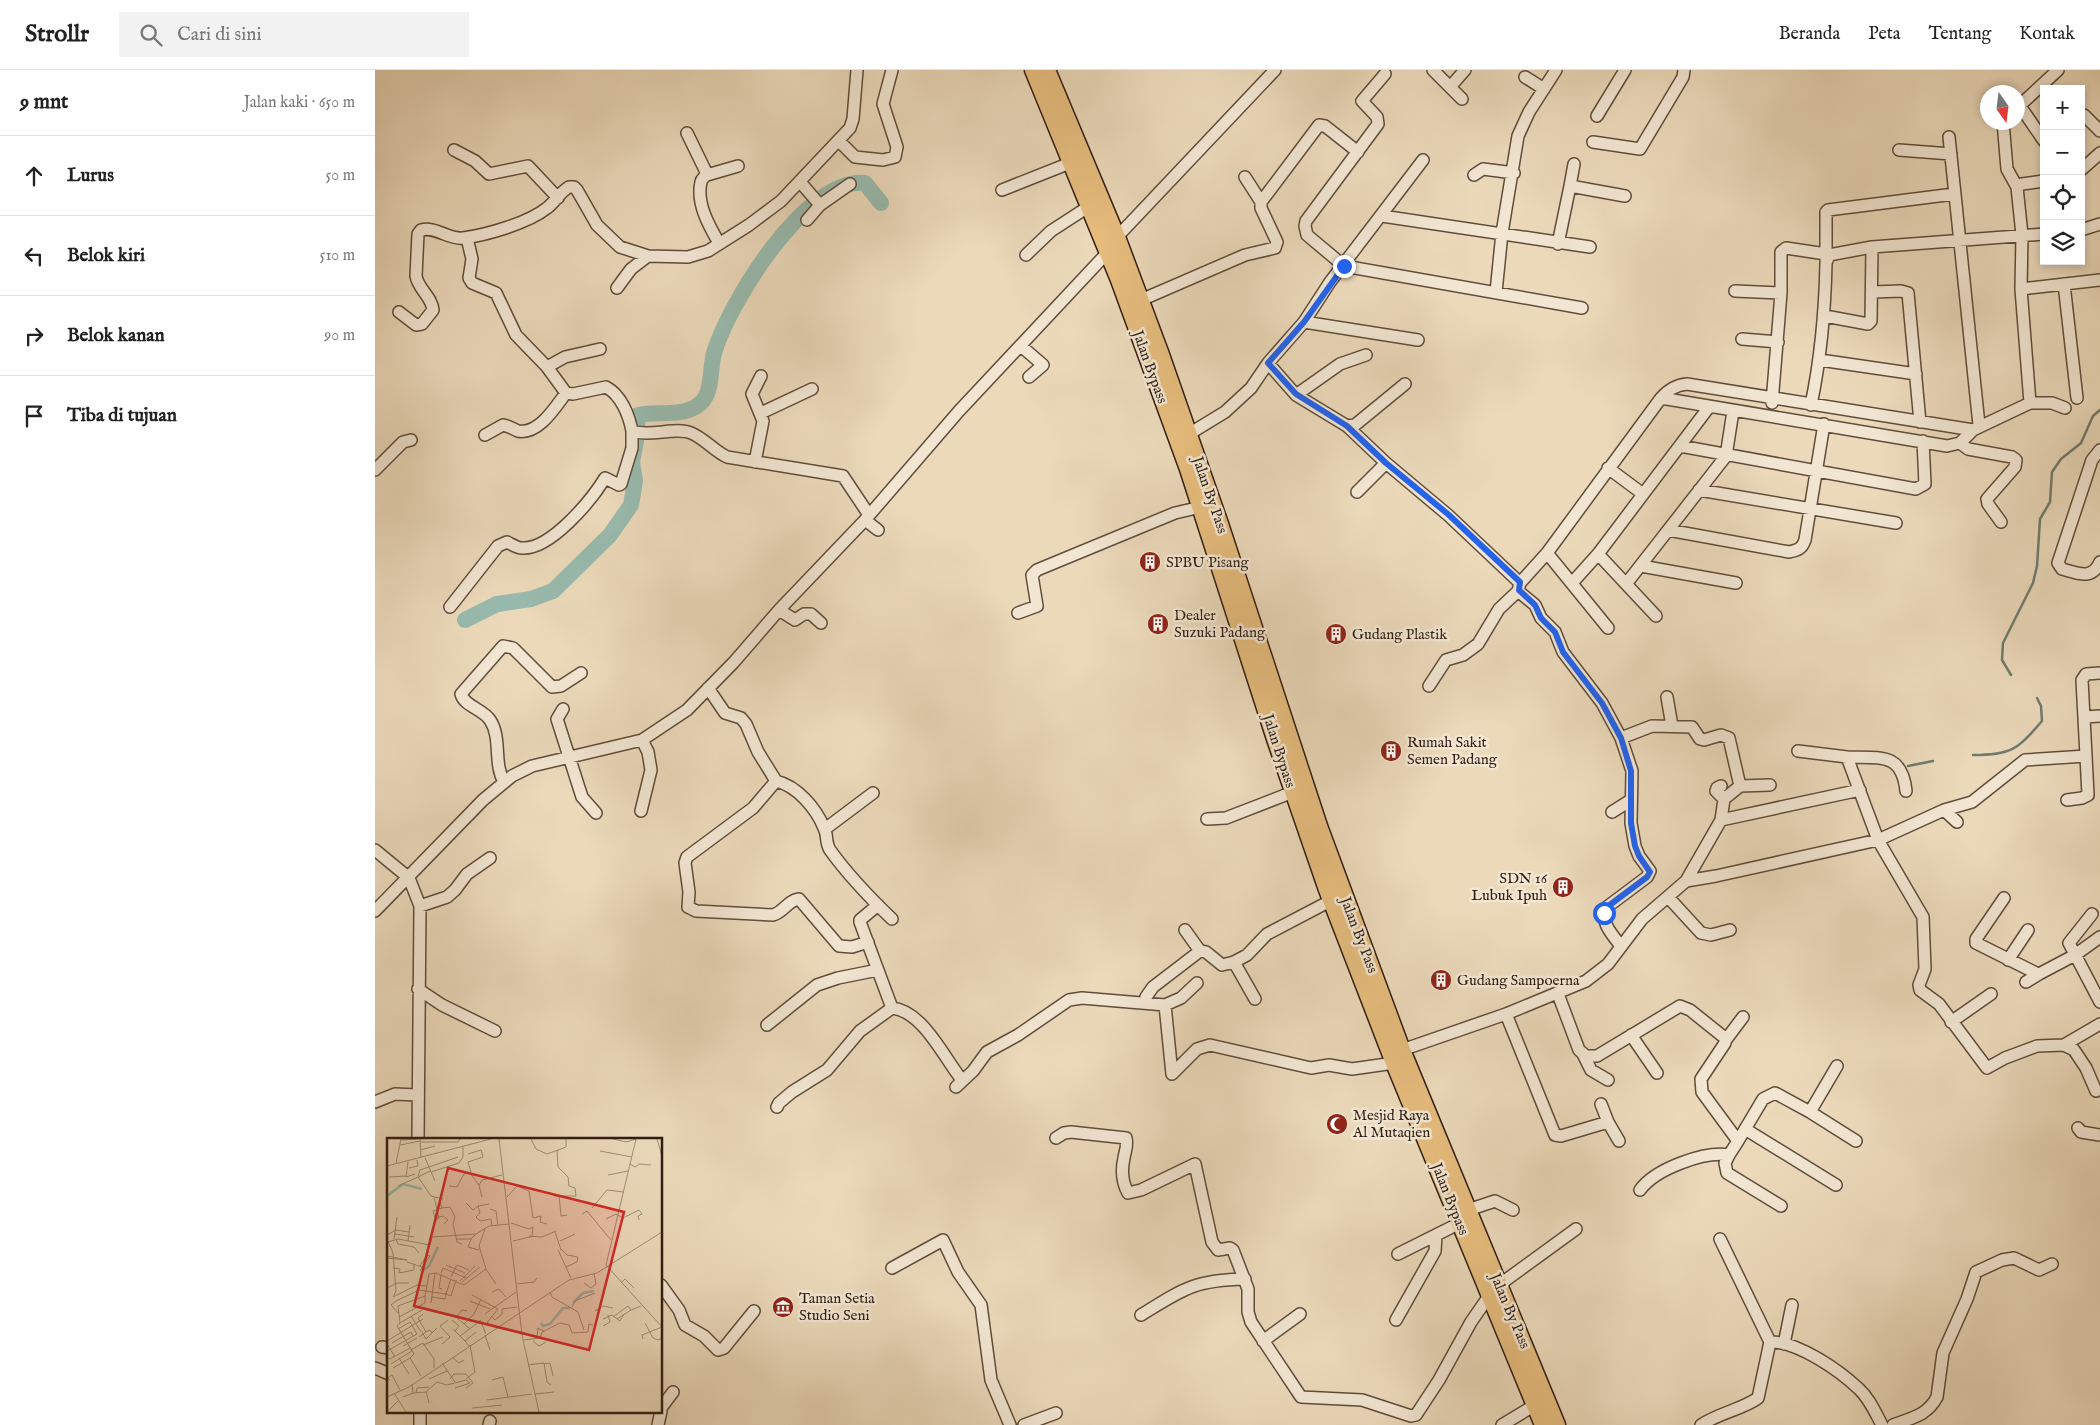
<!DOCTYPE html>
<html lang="id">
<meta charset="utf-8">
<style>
body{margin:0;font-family:"IM FELL English",serif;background:#f2f2f2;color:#222}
.controls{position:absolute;right:15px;top:15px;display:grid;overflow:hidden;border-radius:0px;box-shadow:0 2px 8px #0003}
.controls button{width:45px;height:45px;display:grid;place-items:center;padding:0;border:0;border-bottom:1px solid #e0e0e0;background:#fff;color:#222;font:25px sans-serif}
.compass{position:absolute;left:1605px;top:15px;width:45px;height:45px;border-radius:50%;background:#fff;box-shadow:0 2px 8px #0003;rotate:166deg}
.stop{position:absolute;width:15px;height:15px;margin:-11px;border:4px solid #2563eb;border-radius:50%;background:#fff}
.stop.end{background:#2563eb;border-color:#fff;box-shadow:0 1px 5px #0008}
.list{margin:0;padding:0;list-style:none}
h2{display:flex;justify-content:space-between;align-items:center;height:65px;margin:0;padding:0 20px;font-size:21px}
h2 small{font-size:16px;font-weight:400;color:#767676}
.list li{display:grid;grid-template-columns:32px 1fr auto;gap:15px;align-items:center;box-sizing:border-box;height:80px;padding:0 20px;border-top:1px solid #e0e0e0}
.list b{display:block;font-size:19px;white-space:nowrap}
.list em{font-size:16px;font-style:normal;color:#767676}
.icon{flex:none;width:28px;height:28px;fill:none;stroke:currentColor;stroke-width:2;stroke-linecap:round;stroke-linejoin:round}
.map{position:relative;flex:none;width:1725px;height:1355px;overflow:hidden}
header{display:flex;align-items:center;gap:30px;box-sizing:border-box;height:70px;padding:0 25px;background:#fff;border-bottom:1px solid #e0e0e0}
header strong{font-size:24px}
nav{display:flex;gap:28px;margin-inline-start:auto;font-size:18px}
.search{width:350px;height:45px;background:#f2f2f2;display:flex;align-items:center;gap:12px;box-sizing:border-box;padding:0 18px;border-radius:0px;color:#767676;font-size:19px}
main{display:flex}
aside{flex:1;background:#fff}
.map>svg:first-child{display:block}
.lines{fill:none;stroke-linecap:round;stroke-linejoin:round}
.stream{stroke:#6e7c6f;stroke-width:2.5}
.river{stroke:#98baad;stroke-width:16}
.minor-casing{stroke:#5f4d3c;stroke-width:14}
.highway-casing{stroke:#301e12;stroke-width:19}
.minor{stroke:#f2e6d2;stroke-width:11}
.highway{stroke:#e6bc7d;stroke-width:16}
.route{stroke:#2563eb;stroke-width:6}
.labels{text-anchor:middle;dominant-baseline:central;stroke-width:5;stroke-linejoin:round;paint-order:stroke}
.street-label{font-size:15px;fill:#301e12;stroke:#f2e6d2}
.poi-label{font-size:15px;fill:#301e12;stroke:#f2e6d2;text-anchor:start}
.inset-river{fill:none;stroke:#98baad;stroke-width:2.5}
.inset-road{fill:none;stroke:#a08e77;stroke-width:1}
.view{fill:#d62828;fill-opacity:0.15;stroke:#d62828;stroke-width:2.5}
.inset-edge{fill:none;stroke:#301e12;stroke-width:2.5}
</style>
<header>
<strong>Strollr</strong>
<div class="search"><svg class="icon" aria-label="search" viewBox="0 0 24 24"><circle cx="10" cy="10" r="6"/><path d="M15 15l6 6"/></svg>Cari di sini</div>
<nav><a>Beranda</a><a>Peta</a><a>Tentang</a><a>Kontak</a></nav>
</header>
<main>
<aside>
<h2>9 mnt<small>Jalan kaki · 650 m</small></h2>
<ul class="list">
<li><svg class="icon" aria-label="ahead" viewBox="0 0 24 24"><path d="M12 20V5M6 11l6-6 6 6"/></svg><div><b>Lurus</b></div><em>50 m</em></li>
<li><svg class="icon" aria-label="left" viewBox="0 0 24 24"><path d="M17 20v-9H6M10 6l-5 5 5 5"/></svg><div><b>Belok kiri</b></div><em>510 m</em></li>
<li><svg class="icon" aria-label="right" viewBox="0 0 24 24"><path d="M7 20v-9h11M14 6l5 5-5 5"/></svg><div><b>Belok kanan</b></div><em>90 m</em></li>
<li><svg class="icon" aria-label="arrive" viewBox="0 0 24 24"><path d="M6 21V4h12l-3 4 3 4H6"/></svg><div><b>Tiba di tujuan</b></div></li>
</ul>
</aside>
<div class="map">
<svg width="1725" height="1355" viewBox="0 0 1725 1355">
<rect width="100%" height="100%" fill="#ebd9ba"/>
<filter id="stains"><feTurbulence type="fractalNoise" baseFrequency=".004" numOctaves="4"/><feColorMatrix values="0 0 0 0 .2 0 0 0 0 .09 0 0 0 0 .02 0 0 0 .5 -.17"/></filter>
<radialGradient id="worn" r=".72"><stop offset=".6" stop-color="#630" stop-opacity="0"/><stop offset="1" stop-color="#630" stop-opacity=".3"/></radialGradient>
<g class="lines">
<path class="stream" d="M1636 605 1627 590 1628 573 1658 513 1662 496 1665 449 1675 432 1677 402 1686 389 1706 373 1718 346 1725 340
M1598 685C1636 685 1642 680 1667 651L1666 636 1662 628
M1533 696 1558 691"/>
<path class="river" d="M90 550 122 534 156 529 178 521 235 465 256 435 260 411 257 392 261 371 263 345C282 341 305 347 322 336 339 325 334 301 339 283 354 233 431 107 490 113L506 133"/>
<g class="minor-casing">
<path id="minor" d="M1058 0 1087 29
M1010 4 987 31 1002 47 1003 54 931 151 930 156 932 165 969 196 1207 238
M1150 7 1169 19
M1076 16 1090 0
M1645 36 1669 71
M1642 38 1683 0
M1709 45 1725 61
M1222 46 1250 0
M1628 52 1632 99 1642 117
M312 63 331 102C331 108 327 107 326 112 321 133 334 156 344 173
M1574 67 1604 355
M464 71 480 87 508 90 520 87 522 77 508 34 517 0
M1218 72 1265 79 1308 7 1309 0
M79 80 100 91 114 104 153 96 183 128
M1524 80 1576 84
M1706 100 1725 83
M332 105 363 96
M1099 105 1108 99 1139 103
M870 107 886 132
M426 113 445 135
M1195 116 1199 94
M627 120 695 93
M1007 146 1215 177
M432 150 445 135 475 114
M1706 160 1725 154
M92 168 97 189 94 208 97 213 121 223 141 265 172 297 191 323 198 324 231 317C246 325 254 345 257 361L260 362C279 366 301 357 316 363 329 368 339 381 352 387L468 406 494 445
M1183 174 1195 116 1250 126
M651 185 676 161 713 137
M1451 190V142L1453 140 1579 124
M1689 214 1702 328
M242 218 256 199 273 186
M1646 219 1725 210
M1360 221 1406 223
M1121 222 1127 163 1143 66 1154 42 1181 0
M1498 222 1526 221 1533 223 1545 352
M766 230 870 185 900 178 902 172 886 138V132L944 55 950 56 983 82
M24 242 41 255 47 254 58 240C57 227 43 219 41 206L43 164 46 160C61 156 74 170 88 168 112 165 153 153 172 138 180 132 185 122 194 117H199L202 120 222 155 245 177 273 186 313 187 333 181 374 155 406 131 475 58 478 49 482 0
M1450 246 1493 254 1496 251 1497 177
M929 252 1043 270
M1367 269 1403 272
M646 276 668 295 654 307
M1445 290 1541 304
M893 293 921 325 972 356 980 355 1030 314
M172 297 190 287 225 279
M921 325 965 294 991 285
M1286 328 1572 376 1585 373 1598 360
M1397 333 1406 223V182L1411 178 1451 184
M1655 333H1677L1690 338
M1436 335C1446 287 1450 242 1451 193L1454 185 1497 177 1669 164
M386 343 437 319
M972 356 1011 393 982 422
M814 364 850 342 876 318 893 293 929 252 955 212 1048 90
M110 365 128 355C134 356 138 359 143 361 164 365 181 336 191 323
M1585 373 1593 379 1637 387 1641 390 1640 397 1612 429 1613 434 1626 452
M1305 376 1541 419 1550 414 1548 371
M1725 380 1717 390 1683 493 1687 499C1702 503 1717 511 1725 492
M380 392 388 351 377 324 386 306
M1011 393 1073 445 1145 513
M1233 398 1268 424
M0 400 28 372 36 370
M1324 420 1521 453
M490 450 503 460
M1293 460 1414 482C1423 480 1427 479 1430 470L1449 354
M1172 483 1233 558
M1223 484 1281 546
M1266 496 1361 513
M1197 513 1223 484 1334 337
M1251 514 1351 386 1358 341
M75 537 123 476 132 472C136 474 142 478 147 478 175 480 216 431 230 408L244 415 246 414 257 378V361
M404 540 420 550 429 544H436L446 553
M643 543 662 536 657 505 662 500 800 443 826 437
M1054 616 1071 590 1088 585 1103 574 1124 539 1143 521
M333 618 350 643 366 648 371 654 383 682 401 711C422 716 441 738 449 758 453 765 450 772 455 780 473 805 494 827 517 849
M1292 627 1297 656
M188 639 182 649 207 727 221 743
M1710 647 1725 646
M1246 668 1277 656 1317 657 1325 669 1329 670 1346 665 1354 668 1365 716 1349 729 1346 750
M1423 681 1472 687 1503 770 1548 847 1550 899 1544 915 1545 920 1564 934 1612 998 1630 988 1662 976 1689 975 1699 980 1711 998 1721 1021
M1472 687C1505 688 1527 682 1531 721
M401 711 378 738 312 787 310 793 314 822 313 837 321 841 398 845C409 842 413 830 424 829L464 876 477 877 493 872
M129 712C118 693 127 668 115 650 108 639 89 636 86 624L128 576 138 578 177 617 186 616 206 603
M1346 716 1342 718 1341 721 1349 729
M1365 716 1395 715
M1692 730 1707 728 1713 725 1711 686
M1569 740 1582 752
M266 741 276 700 273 682 267 670
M1237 742 1256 730
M832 749 851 748 918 722
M450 759 498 723
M0 780 34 808 45 836 43 1069
M1311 811 1346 750 1485 720
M1293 827 1326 863 1336 865 1355 860
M1629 828 1601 869V873L1661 903 1664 904 1700 885 1725 867
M503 835 485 850V852L517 938C548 941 569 988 587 1010
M45 836 72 827 80 820 92 804 115 788
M0 841 108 730 137 706 157 696 267 670 312 640 359 592 404 540 490 450 584 341 733 182 742 167 900 0
M1717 844 1694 873 1725 932
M810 860 825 881
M1246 876C1238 866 1223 850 1232 837L1272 807 1275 801 1264 786 1260 776 1256 753 1257 701 1246 668 1227 633 1188 582 1180 562 1166 548 1160 535 1143 521 1145 513 1172 483 1286 328C1293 320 1300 315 1312 314L1598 360 1655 333 1646 219 1647 165 1642 117 1647 114 1669 111
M1633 890 1653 860
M859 892 880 929
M1651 912 1664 904
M43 919 67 935 120 961
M1183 924 1204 980 1211 986H1222L1305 936 1315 940 1350 968V973L1326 1009 1327 1022 1363 1071 1354 1085C1329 1081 1280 1099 1265 1120
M771 927 778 917 825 881 831 882 847 895 859 892 872 885 892 864 957 830
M790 935 797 1004
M1131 944 1180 1065 1186 1066 1233 1052 1244 1071
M1576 952 1616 924
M392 955 442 915 463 908 503 900
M1256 965 1282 1003
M1350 971 1368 947
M1689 975 1725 954
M1027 980 1131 944 1211 911 1233 894 1267 849 1311 811 1341 806 1503 770 1569 740 1597 732 1650 690 1711 686 1707 610 1711 604 1725 603
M1208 984 1216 1000 1233 1010
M797 1004 822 979 835 975 936 998 954 995 977 999 1019 993
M581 1017 598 1001 612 982 643 965 694 930 707 928 790 935 806 928 822 913
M0 1032 20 1024 42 1025
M1226 1034 1233 1052
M402 1037 404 1033 417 1022 452 1000 485 961 517 938
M1435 1042 1462 996
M1703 1058 1706 1062 1725 1065
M1370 1059 1461 1115
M681 1068 689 1063 696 1062 751 1068C753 1076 750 1081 749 1088 746 1101 747 1112 753 1123L766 1120 820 1094 837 1172 843 1180 855 1178 858 1180 873 1219V1242L876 1252 926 1327 987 1330 1036 1346 1041 1345 1064 1310 1096 1252 1114 1226
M1363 1071 1388 1029 1400 1023 1435 1042 1481 1071
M1354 1085 1350 1093 1352 1103 1406 1136
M1093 1140 1120 1131 1138 1140
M1023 1184 1085 1153
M517 1198 568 1170 583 1202 606 1235 616 1310 635 1355
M286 1215 304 1240 310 1255 329 1266 343 1280 349 1278 379 1241
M1124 1215 1201 1159
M766 1245C808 1219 819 1210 870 1209
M1021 1250 1060 1181 1061 1165
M888 1271 925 1244
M1395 1272C1422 1271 1464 1300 1484 1319 1494 1328 1500 1342 1507 1355
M1409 1274 1417 1235
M7 1277 14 1278
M0 1298 14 1304
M286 1338 298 1322
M45 1341V1355
M114 1355 115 1351
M283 1355 286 1341
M649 1355 681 1343
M1127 1355 1160 1335
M1326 1355C1344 1343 1368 1339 1383 1328L1395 1272 1345 1169
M1518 1355C1536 1348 1552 1346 1562 1327L1568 1283 1592 1229 1601 1202 1627 1190 1639 1188 1664 1200 1677 1194"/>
</g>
<g class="highway-casing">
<path id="highway" d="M658 0 744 210 813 399 900 669 951 817 1019 993 1168 1355
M672 0 742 167 785 282 845 454 944 756 1027 980 1182 1355"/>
</g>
<use href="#minor" class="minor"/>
<use href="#highway" class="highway"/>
</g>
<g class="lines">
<path class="route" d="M969 196 929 252 893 293 921 324 972 356 1011 393 1074 445 1145 512 1144 520 1160 535 1166 548 1180 562 1188 582 1227 633 1246 668 1256 701V753L1260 776 1264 786 1275 802 1272 807 1232 837 1229 843"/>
</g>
<defs>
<g id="building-disc" transform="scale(1.125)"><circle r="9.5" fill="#8f2418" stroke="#f2e6d2"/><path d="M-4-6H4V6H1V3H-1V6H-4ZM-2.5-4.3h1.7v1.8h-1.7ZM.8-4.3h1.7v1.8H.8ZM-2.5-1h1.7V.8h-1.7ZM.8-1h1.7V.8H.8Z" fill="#fff"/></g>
<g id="mosque-disc" transform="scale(1.125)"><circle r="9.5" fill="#8f2418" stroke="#f2e6d2"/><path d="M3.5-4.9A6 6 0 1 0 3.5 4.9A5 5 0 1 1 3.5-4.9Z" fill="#fff"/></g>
<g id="museum-disc" transform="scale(1.125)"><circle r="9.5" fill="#8f2418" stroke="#f2e6d2"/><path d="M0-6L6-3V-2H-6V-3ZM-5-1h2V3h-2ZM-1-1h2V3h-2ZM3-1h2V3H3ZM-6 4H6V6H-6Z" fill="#fff"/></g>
</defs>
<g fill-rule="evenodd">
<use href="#building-disc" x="775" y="492"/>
<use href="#building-disc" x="783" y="554"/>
<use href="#building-disc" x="961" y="564"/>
<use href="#building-disc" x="1016" y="681"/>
<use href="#building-disc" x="1188" y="817"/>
<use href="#building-disc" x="1066" y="910"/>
<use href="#mosque-disc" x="962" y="1054"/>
<use href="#museum-disc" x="408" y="1237"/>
</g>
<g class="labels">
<g class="street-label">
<text transform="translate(775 297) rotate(70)">Jalan Bypass</text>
<text transform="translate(835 425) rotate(71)">Jalan By Pass</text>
<text transform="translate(904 681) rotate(72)">Jalan Bypass</text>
<text transform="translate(984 865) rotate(69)">Jalan By Pass</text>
<text transform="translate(1075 1129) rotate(68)">Jalan Bypass</text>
<text transform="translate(1135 1241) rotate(67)">Jalan By Pass</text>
</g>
<g class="poi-label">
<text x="791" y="492">SPBU Pisang</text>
<text x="799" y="545">Dealer<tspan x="799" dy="17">Suzuki Padang</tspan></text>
<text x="977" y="564">Gudang Plastik</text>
<text x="1032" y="672">Rumah Sakit<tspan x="1032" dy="17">Semen Padang</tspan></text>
<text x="1172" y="808" text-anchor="end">SDN 16<tspan x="1172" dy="17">Lubuk Ipuh</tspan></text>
<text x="1082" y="910">Gudang Sampoerna</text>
<text x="978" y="1045">Mesjid Raya<tspan x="978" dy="17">Al Mutaqien</tspan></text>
<text x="424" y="1228">Taman Setia<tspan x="424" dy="17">Studio Seni</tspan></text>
</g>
</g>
<g transform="translate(12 1068)">
<rect width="275" height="275" fill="#ebd9ba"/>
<path class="inset-river" d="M0 58 16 46 35 51M35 133 42 128 51 109M186 165 196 155 207 153M154 185 156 188 163 186 176 170H183"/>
<path class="inset-road" d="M33 1 34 19M112 1 135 197 152 274M144 1 149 11 160 16 179 9V1M226 1 239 4 249 1M249 1 219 127 275 189M270 1 275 18M14 2 31 1M33 4H71L73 1M13 7 33 3M33 12 48 8M213 13 245 19M38 20 48 43M21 24 19 39 28 36M9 25 14 1M243 26 248 29 252 26 264 27M0 28 104 1M22 30 31 28 30 22M43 33 31 39 44 58 56 61M44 34 72 25 76 19V9M83 35 92 47 95 59M221 37 241 33M31 38 33 32 71 19M2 39 19 38M92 47 95 42 115 37M11 48 31 39M62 48 70 49 77 36 84 34 81 24 96 19 94 12 81 16M172 57 174 78 180 77M167 58H189L188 50 182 48 181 39 171 29 170 12M47 59 52 80 49 82M120 59 130 48 142 53 146 80 154 78 153 84 160 86M53 64 55 70 63 69 68 79 66 86 70 104 75 106M79 65 86 72 91 68M102 66 91 68 93 75 89 79 93 83 104 81 105 88M55 70 46 73 48 80 56 78 61 82 57 86M205 70 220 52 237 54M103 71 109 73 111 87M195 76 200 73 224 102M219 81 229 76 236 80 252 72 255 76 251 78 252 82M124 85 142 91 146 89 145 97M168 94 174 112M8 96 27 99M0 97 9 92 22 94M142 98 155 99 169 93M0 101 6 115 9 153 6 159 30 147 40 148M7 101 10 79M9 101 11 106 27 109 32 115M69 101H84L89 96M84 101 81 109 92 112M21 103 23 87M126 103 147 98M173 103 188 96M1 104 11 101 43 107 45 99 89 96 102 88 122 86M174 111 180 117 191 119 190 124 179 129M171 112 184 140M0 118 20 122 0 120M20 124 35 129 33 133M59 127 78 135M33 128 40 117 43 118 35 129M6 130 13 131 12 135 27 132V127M99 131 109 146M54 135 56 130 79 140M54 137 52 150 55 151M64 139 70 127 82 132M73 143 88 128M75 144 93 129M197 145 204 150 209 146 207 136M234 145 238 141 247 150M130 146 147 144 150 140M0 150 10 145H22M105 154 112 151 119 159M163 154 165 159 191 174 197 192M59 156 64 158 69 142M85 157 111 171 99 186M45 159 58 161 59 155M83 163 103 171M44 165 48 135M185 169 188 163 208 155M80 173 75 172 69 179 82 190M208 173 216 168 226 170M11 175 4 167 9 163 32 152 59 156 64 141M98 176 129 154M24 178 34 194M104 178 108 182 115 176V171L130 169M12 179 38 165V158M226 179 241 168 244 172 254 168M216 181 225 177 233 183 237 176M230 181 244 172M65 182 72 188 68 193M93 182 99 196M13 185 35 172M258 185 266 200 271 202 275 200M77 186 87 176 94 161M216 188 223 184 221 177M66 191 78 203M35 194 39 201 45 195M39 194 43 192 45 195 50 190M98 197 103 212M73 198 93 183M32 199 39 194 31 180 36 176M150 199 151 190 157 193M256 201 255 197 275 189M137 202 153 200 155 194 173 185 182 187 185 195 201 194 202 186 206 187M0 203 36 181M146 203 152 208 159 204M5 205 24 194 26 198M0 206 8 219M55 206 63 199 53 188 61 182M36 207 56 199M16 208 30 200M82 208 78 203 89 194M24 212 36 205 47 221V230M0 213 30 196 23 184 11 191M0 219 3 221 23 210M65 219 72 225 77 222M12 220 22 236M55 225 68 244M4 226 25 213M157 226 163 225 166 238M141 227 157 225 160 244 164 247M6 230 23 220M34 238 23 220 27 216 10 188 13 185 11 168 38 158 42 136 49 135 77 147 99 131 92 108 98 91M42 241 60 233M63 241 67 236H79L86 245 79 250M79 241 88 234 83 207M3 242 0 240 5 237 13 252M105 242 116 239 121 259M39 254 50 244 60 247 79 242 83 245 68 250M7 255 19 274M26 255 39 254 42 265M29 255 30 250 42 249M148 256 167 254M0 259 22 249 182 142 210 135 275 94M16 259 26 255 25 246M100 262 145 256M85 270 115 267M0 274 11 263"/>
<path class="view" d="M61 30 237 74 202 212 27 168Z"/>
<rect width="275" height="275" class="inset-edge"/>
</g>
<rect width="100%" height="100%" filter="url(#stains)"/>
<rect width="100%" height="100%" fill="url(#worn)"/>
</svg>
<div class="controls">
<button>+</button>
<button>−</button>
<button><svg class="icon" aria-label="locate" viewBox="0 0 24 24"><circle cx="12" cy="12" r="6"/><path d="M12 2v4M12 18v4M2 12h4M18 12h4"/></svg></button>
<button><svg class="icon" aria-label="layers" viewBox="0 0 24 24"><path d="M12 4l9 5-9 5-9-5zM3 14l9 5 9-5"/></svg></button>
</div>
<svg class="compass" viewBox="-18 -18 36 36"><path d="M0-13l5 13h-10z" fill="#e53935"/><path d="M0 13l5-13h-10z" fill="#767676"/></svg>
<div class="stop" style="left:1229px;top:843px"></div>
<div class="stop end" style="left:969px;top:196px"></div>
</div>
</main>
